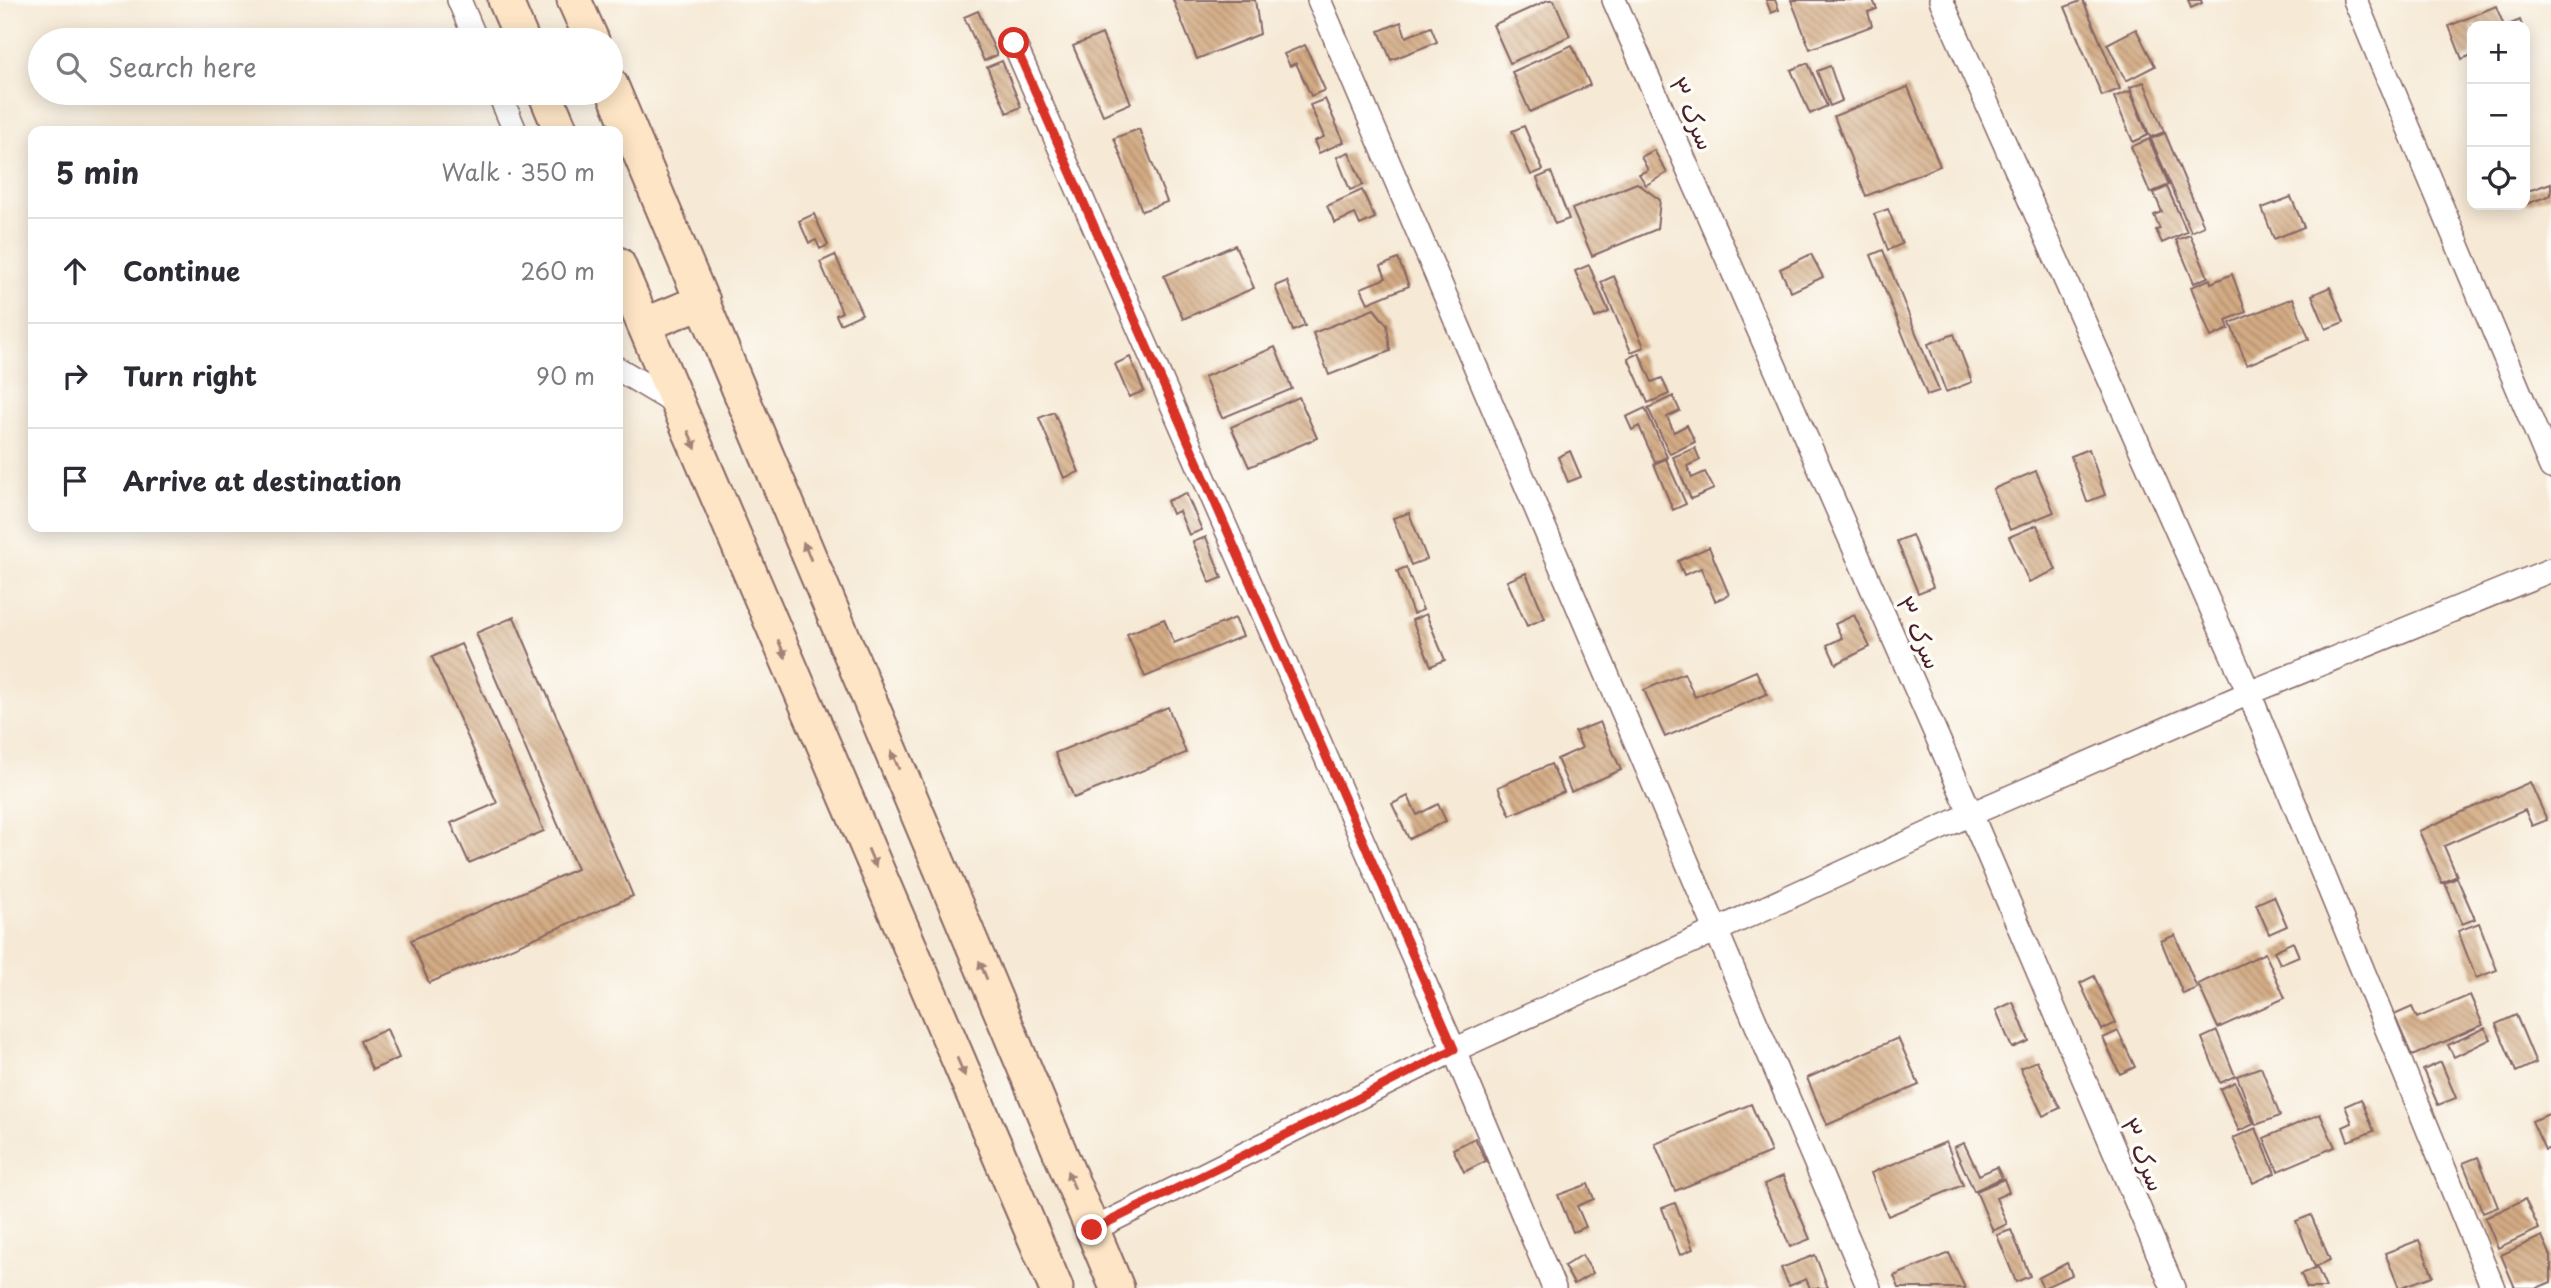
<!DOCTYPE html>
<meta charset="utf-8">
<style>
body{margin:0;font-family:"Playpen Sans","Playpen Sans Arabic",sans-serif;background:#f2f2f3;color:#2b2b33}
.controls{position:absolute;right:21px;top:21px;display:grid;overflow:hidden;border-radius:14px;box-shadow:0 4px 18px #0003}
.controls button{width:63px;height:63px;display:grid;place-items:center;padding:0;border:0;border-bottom:2px solid #e1e1e2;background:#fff;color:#2b2b33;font:35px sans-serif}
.stop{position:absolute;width:21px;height:21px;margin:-16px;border:5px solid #d93025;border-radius:50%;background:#fff}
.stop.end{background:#d93025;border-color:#fff;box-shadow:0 2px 7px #0008}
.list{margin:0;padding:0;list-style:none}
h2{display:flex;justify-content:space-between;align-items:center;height:91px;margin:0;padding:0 28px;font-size:30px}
h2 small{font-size:23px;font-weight:400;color:#7c7c81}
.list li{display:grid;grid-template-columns:46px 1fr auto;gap:21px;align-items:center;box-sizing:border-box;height:105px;padding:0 28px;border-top:2px solid #e1e1e2}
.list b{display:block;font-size:26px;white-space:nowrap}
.list em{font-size:23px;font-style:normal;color:#7c7c81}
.icon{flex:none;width:38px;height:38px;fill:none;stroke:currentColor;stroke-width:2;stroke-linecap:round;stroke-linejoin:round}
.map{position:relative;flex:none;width:2551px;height:1288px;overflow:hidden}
.search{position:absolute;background:#fff;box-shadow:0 4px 18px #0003;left:28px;top:28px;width:595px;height:77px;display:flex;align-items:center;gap:18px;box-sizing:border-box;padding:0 24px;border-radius:38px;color:#7c7c81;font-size:26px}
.panel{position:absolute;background:#fff;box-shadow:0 4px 18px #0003;left:28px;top:126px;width:595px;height:406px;border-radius:14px}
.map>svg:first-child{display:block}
.building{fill:url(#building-back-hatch)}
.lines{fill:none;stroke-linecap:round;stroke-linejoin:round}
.street-casing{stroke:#866666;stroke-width:26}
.secondary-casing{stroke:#866666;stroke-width:37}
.street{stroke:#fff;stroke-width:23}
.secondary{stroke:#fde5c5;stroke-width:33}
.oneway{fill:#a48278}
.route{stroke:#d93025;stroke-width:9}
.labels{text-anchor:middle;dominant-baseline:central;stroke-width:7;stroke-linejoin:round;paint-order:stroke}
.street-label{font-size:24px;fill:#4a1f2b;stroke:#fdfcf7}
</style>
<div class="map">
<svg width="2551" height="1288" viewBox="0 0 2551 1288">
<defs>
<pattern id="building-back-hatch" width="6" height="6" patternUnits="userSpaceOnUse" patternTransform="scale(1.75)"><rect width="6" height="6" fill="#d3ab84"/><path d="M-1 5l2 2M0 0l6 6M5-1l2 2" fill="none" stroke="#ad8b6c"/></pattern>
</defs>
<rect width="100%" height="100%" fill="#fdfcf7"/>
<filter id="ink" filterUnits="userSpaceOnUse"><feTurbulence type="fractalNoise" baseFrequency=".0143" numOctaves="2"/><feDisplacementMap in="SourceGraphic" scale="14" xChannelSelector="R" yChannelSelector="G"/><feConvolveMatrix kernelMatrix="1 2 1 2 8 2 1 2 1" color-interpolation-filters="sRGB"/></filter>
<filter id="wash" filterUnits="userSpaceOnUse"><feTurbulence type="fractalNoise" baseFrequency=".00686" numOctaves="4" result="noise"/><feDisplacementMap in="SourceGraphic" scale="28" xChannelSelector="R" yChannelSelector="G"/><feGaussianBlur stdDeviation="1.57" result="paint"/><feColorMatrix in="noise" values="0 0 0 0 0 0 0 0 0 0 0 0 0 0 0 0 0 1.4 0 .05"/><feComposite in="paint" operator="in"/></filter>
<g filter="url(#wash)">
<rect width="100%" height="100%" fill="#f6e9d5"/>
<g id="blocks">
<path class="building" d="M1173 0H1255L1260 34 1197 59Z
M1548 0H1554L1570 36 1510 63 1493 25Z
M1766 0H1775L1779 10 1771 13Z
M1791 0H1873L1877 9 1868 12 1872 26 1810 49Z
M2083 0 2120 89 2102 96 2065 7Z
M2188 0H2201L2202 3 2191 8Z
M2496 6 2504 26H2472V55L2462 59 2449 26Z
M978 11 997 55 984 61 964 17Z
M2520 20 2522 26H2506Z
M1401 22 1406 37 1431 27 1437 42 1391 60 1379 31Z
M2136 29 2155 66 2126 81 2107 44Z
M1102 34 1131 103 1103 115 1073 46Z
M1305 45 1325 90 1311 96 1296 63 1290 66 1284 54Z
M1572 45 1590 85 1530 112 1512 72Z
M1002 61 1021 107 1007 113 987 67Z
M1808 63 1827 106 1810 114 1791 70Z
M1830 66 1842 101 1830 106 1817 71Z
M2144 82 2164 132 2151 137V139L2165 133 2204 226 2191 232 2151 139 2130 87Z
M1908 87 1940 166 1866 196 1834 116Z
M2130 91 2148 135 2133 142 2114 97Z
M1325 99 1344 142 1319 153 1314 141 1324 137 1310 105Z
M1524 126 1543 170 1531 175 1512 131Z
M1139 129 1167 202 1142 211 1114 138Z
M2149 139 2169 185 2150 193 2131 147Z
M1654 150 1667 173 1646 185 1639 174 1648 170 1641 157Z
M1349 152 1363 185 1350 190 1337 157Z
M1551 172 1569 219 1555 224 1537 178Z
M1637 183 1660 200 1657 229 1592 256 1572 209Z
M2551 183V195L2526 204 2525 192Z
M2167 187 2187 232 2162 243 2156 230 2160 229 2154 215 2162 212 2154 193Z
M1362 190 1375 218 1360 225 1355 214 1335 223 1327 206Z
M2291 197 2304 227 2274 239 2262 208Z
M1888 209 1902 244 1888 250 1874 214Z
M814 214 828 245 820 249 816 240 809 243 799 221Z
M2190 235 2208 277 2194 283 2176 240Z
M1235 245 1254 288 1183 319 1164 276Z
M1883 250 1939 391 1927 395 1871 255Z
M1811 254 1823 277 1791 292 1780 269Z
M835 255 862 314 840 324 836 315 842 312 820 262Z
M1398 259 1409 286 1368 303 1361 288 1386 278 1381 266Z
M1589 265 1609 312 1595 318 1575 271Z
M2232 274 2246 312 2226 320 2229 329 2211 337 2191 287 2210 279 2211 283Z
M1614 276 1644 347 1631 352 1601 282Z
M1287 281 1305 326 1293 331 1275 286Z
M2330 287 2344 322 2326 329 2312 295Z
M2293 298 2309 339 2247 365 2230 323Z
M1374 309 1387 325 1390 351 1329 375 1313 333Z
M1954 334 1972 382 1946 392 1928 344Z
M1275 347 1292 389 1222 418 1204 377Z
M1639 353 1652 382 1662 378 1669 394 1648 403 1628 358Z
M1130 357 1144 391 1129 397 1115 364Z
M1673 396 1680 411 1667 417 1674 432 1687 425 1695 442 1670 454 1648 408Z
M1299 397 1317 438 1249 467 1231 427Z
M1645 408 1667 457 1655 462 1639 426 1632 430 1626 417Z
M1054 412 1079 472 1064 478 1039 418Z
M1695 448 1700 460 1687 466 1692 478 1705 472 1714 489 1691 499 1673 457Z
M2089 449 2105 495 2087 502 2071 456Z
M1570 451 1581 477 1568 482 1558 457Z
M1666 459 1686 504 1673 510 1654 464Z
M2036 471 2054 512 2010 530 1993 489Z
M1186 493 1202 530 1189 535 1179 511 1172 514 1167 501Z
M1409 513 1427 559 1411 565 1393 518Z
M2037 525 2056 570 2029 582 2009 537Z
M1912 535 1933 587 1918 593 1897 541Z
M1206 537 1222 578 1210 583 1193 542Z
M1709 547 1729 595 1715 601 1701 568 1684 575 1678 561Z
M1406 567 1423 610 1413 614 1397 571Z
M1526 573 1545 618 1527 626 1507 581Z
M1426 614 1445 660 1431 666 1412 620Z
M1854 615 1870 647 1836 664 1827 645 1842 638 1835 624Z
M514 617 633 896 429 983 411 940 577 869 476 633Z
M1235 618 1243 636 1145 677 1127 634 1164 619 1174 643Z
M461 644 544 831 469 863 451 823 497 803 432 657Z
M1756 671 1767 694 1665 737 1644 690 1684 673 1695 697Z
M1168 707 1186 753 1074 798 1055 753Z
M1600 722 1621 770 1571 792 1557 759 1582 748 1575 732Z
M1551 764 1564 792 1510 815 1498 787Z
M2530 782 2547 820 2532 826 2525 810 2444 846 2457 876 2442 883 2419 831Z
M1408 796 1417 815 1438 804 1446 821 1409 839 1392 804Z
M2457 878 2475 919 2462 924 2445 883Z
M2274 896 2287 926 2269 934 2256 904Z
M2479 923 2497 970 2476 978 2458 931Z
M2175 935 2197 988 2183 994 2161 941Z
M2293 942 2299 956 2280 964 2274 951Z
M2265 953 2285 998 2218 1028 2198 984Z
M2094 976 2116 1023 2102 1030 2080 983Z
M2470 995 2483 1025 2412 1056 2394 1015 2412 1007 2417 1018Z
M2013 1002 2029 1041 2012 1048 1996 1010Z
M2516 1015 2536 1063 2516 1072 2496 1024Z
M2485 1028 2491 1039 2454 1057 2448 1045Z
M387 1029 399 1058 372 1070 360 1041Z
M2118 1031 2135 1067 2120 1074 2103 1038Z
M2217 1031 2235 1076 2220 1083 2202 1038Z
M1898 1038 1919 1085 1827 1125 1807 1078Z
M2037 1061 2060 1108 2043 1116 2020 1068Z
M2441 1062 2456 1098 2438 1105 2423 1070Z
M2261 1067 2280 1116 2256 1125 2237 1076Z
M2235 1082 2254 1124 2239 1131 2220 1089Z
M2361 1099 2374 1131 2348 1141 2343 1127 2352 1123 2345 1106Z
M1751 1104 1771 1152 1675 1191 1655 1144Z
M2551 1113V1148L2545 1150 2532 1121Z
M2320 1114 2335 1147 2278 1171 2264 1138Z
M2256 1128 2275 1173 2253 1183 2233 1138Z
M1475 1138 1486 1161 1464 1172 1453 1149Z
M1946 1142 1963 1185 1888 1216 1871 1173Z
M1964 1143 1979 1175 1997 1167 2002 1178 1974 1191 1954 1147Z
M2478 1157 2498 1207 2483 1213 2463 1163Z
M1783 1176 1810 1239 1790 1247 1764 1184Z
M2004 1179 2009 1192 1996 1198 2007 1224 1993 1231 1976 1191Z
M1588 1184 1594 1199 1577 1206 1586 1227 1573 1232 1558 1195Z
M2525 1199 2539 1229 2498 1248 2485 1218Z
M1675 1203 1693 1249 1680 1255 1662 1208Z
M2311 1215 2330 1260 2315 1267 2296 1221Z
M2011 1230 2030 1276 2016 1282 1997 1235Z
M2542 1236 2551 1256V1282L2537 1288H2515L2501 1255Z
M2419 1240 2433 1276 2399 1288 2385 1253Z
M1949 1253 1965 1288H1899L1894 1276Z
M1582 1255 1593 1273 1574 1284 1564 1266Z
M1815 1255 1828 1288H1810L1806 1279 1789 1286 1781 1268Z
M2067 1263 2072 1275 2043 1288 2038 1278Z
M2317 1267 2326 1288H2307L2301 1274Z"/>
</g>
</g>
<g filter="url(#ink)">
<use href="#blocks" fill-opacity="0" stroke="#866666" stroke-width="2"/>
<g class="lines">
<g class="street-casing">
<path id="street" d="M459 0 476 40
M1319 0 1869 1288
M1614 0 1971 814 2173 1288
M1941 0 2249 693 2493 1288
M2355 0 2551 467
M1014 43 1454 1050 1554 1288
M499 93 515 131
M618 369 677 404
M1092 1230 1454 1050 1971 814 2249 693 2551 570"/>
</g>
<g class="secondary-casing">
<path id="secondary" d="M505 0 522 40
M574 0 592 40
M611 85 1117 1288
M545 93 561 131
M618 264 1056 1288
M644 325 703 301"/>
</g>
<use href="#street" class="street"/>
<use href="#secondary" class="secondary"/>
</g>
<defs><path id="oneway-solid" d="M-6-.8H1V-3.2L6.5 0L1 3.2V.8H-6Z" transform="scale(1.75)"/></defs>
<g class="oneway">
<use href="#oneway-solid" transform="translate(692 440) rotate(67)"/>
<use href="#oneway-solid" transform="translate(807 551) rotate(-113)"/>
<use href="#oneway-solid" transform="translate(782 649) rotate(67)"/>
<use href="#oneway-solid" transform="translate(895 760) rotate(-113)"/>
<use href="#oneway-solid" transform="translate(872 858) rotate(67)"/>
<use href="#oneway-solid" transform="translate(983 970) rotate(-113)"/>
<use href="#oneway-solid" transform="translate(961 1067) rotate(67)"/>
<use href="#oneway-solid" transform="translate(1071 1180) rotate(-113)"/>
</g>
</g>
<g class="lines" filter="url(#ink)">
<path class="route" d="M1014 43 1454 1049 1332 1112 1092 1230"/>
</g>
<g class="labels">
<g class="street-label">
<text transform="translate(1693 113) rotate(66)">سرک ۳</text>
<text transform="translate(1920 632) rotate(66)">سرک ۳</text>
<text transform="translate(2144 1154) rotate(67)">سرک ۳</text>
</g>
</g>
</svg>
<div class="controls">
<button>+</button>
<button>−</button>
<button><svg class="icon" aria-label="locate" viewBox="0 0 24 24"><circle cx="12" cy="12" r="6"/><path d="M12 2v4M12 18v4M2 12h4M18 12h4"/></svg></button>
</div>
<div class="stop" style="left:1014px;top:43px"></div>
<div class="stop end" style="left:1092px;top:1230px"></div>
<div class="search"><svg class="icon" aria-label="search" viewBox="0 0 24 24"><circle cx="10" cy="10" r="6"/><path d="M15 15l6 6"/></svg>Search here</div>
<section class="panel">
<h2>5 min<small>Walk · 350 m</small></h2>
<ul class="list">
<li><svg class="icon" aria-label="ahead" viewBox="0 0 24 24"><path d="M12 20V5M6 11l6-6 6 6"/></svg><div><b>Continue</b></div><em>260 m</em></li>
<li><svg class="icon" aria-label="right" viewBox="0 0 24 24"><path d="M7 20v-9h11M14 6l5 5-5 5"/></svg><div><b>Turn right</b></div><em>90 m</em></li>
<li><svg class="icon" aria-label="arrive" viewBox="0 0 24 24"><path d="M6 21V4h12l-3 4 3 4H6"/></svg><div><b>Arrive at destination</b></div></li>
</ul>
</section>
</div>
